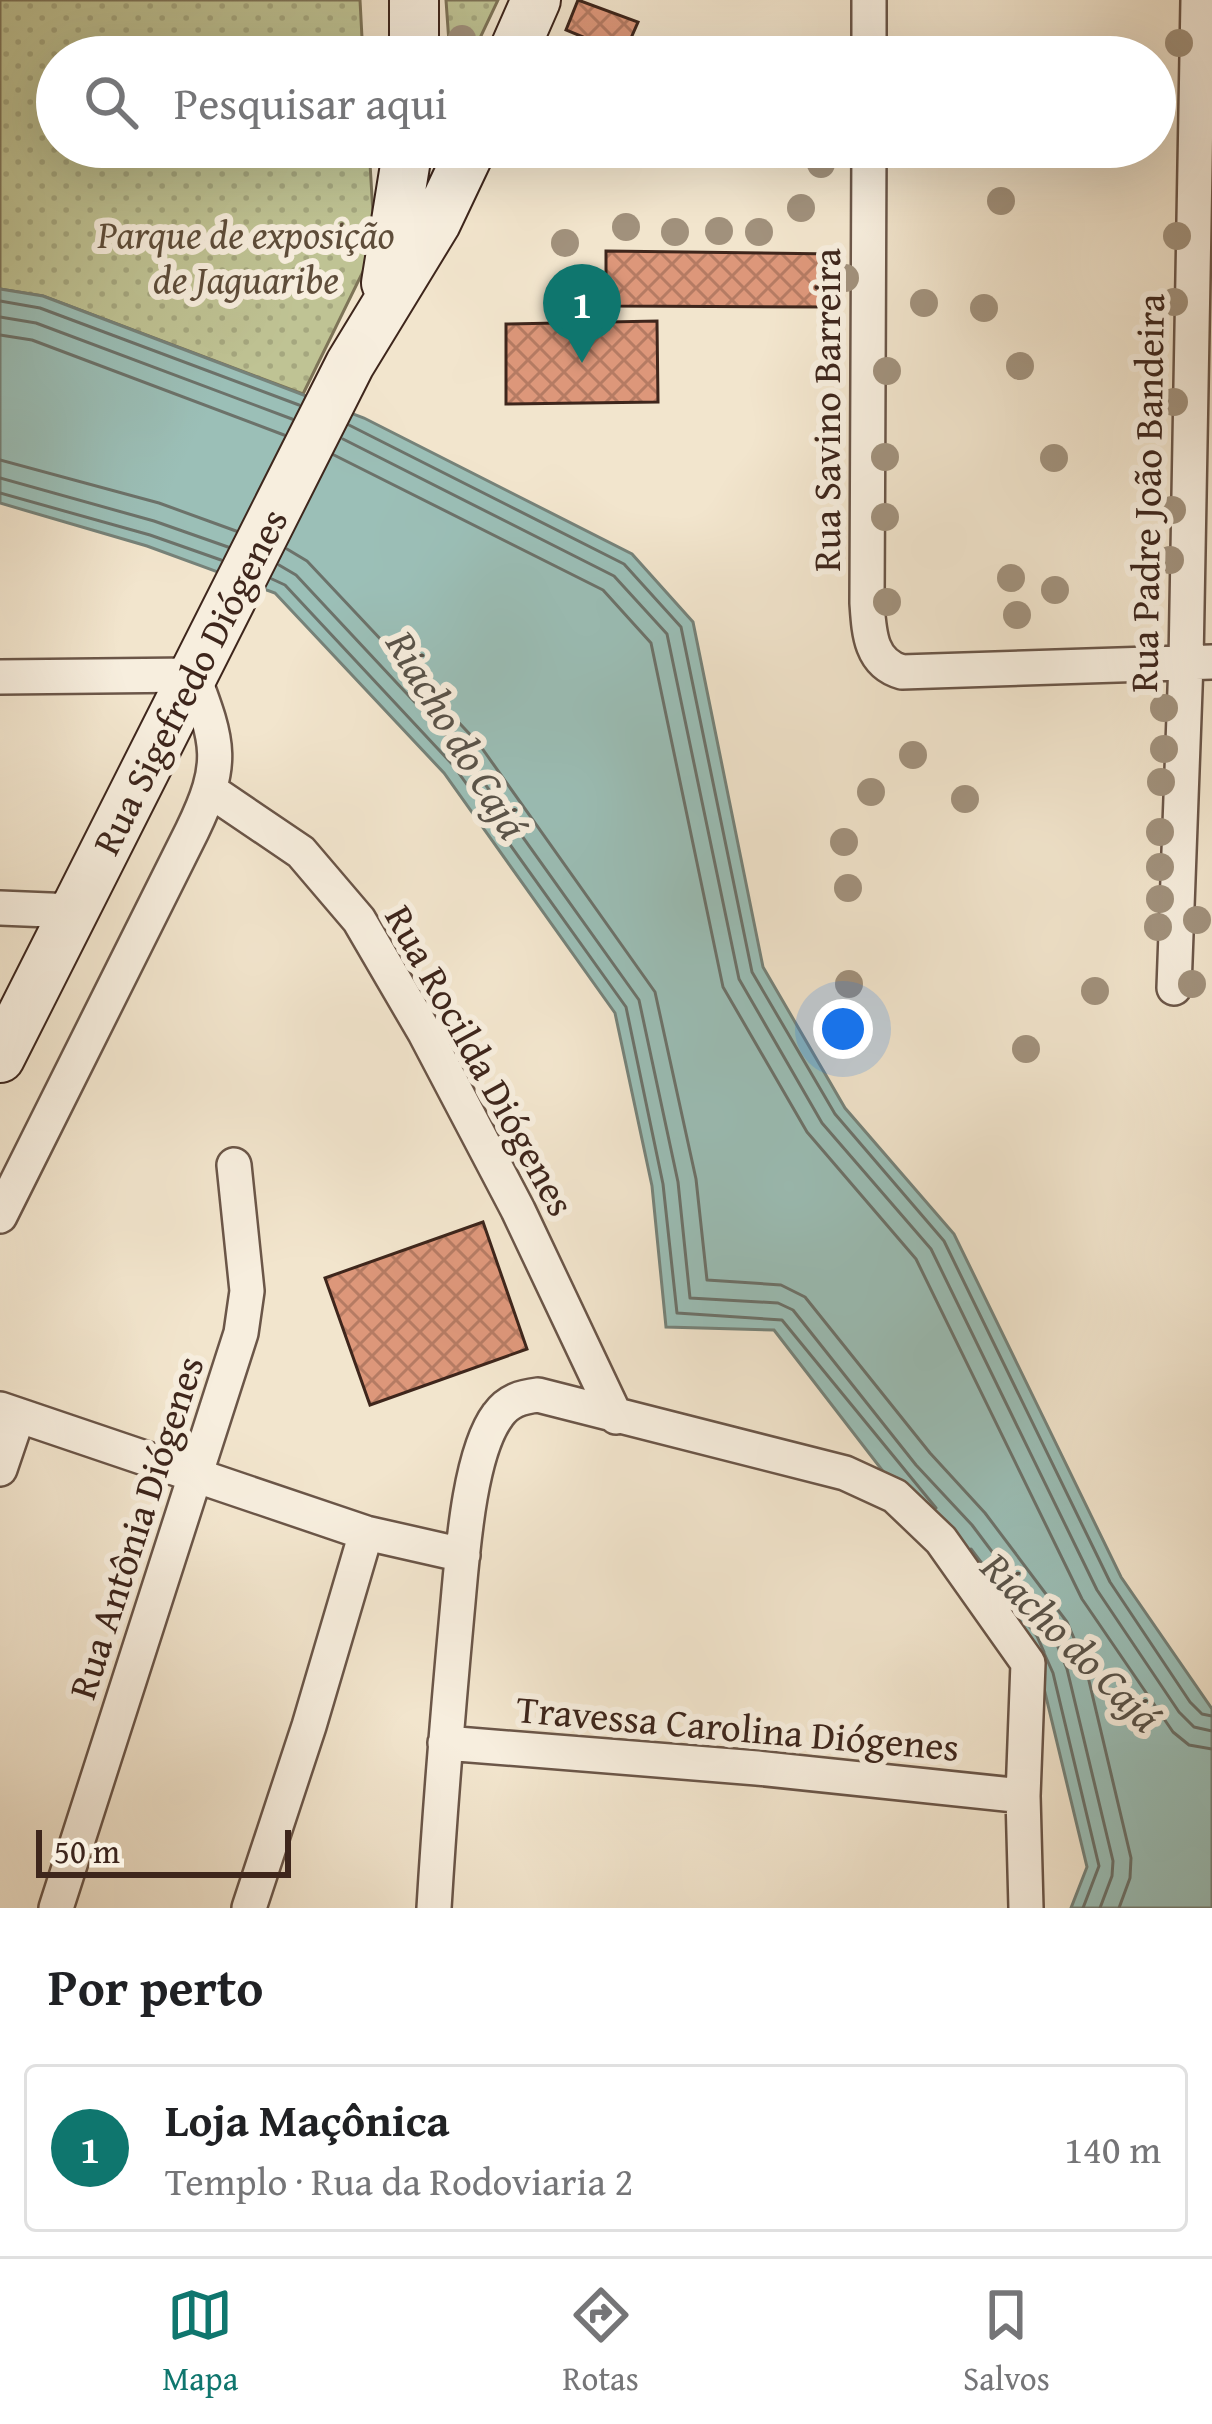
<!DOCTYPE html>
<html lang="pt">
<meta charset="utf-8">
<style>
body{margin:0;font-family:"Gentium Book Plus",serif;background:#f2f2f2;color:#202124}
.scale{position:absolute;left:36px;bottom:30px;width:255px;box-sizing:border-box;padding-left:12px;border:6px solid #3e261c;border-top:0;font-size:33px;line-height:42px;white-space:nowrap;color:#3e261c;-webkit-text-stroke:9px #f7eede;paint-order:stroke}
.you{position:absolute;left:843px;top:1029px;width:42px;height:42px;margin:-30px;border:9px solid #fff;border-radius:50%;background:#1a73e8;box-shadow:0 0 0 18px #1a73e833}
.badge{display:grid;place-items:center;width:78px;height:78px;border-radius:50%;background:#0f766e;color:#fff;font-size:39px;font-weight:700}
.pin{position:absolute;translate:-50% -99px;filter:drop-shadow(0 3px 6px #0008)}
.pin::after{content:'';position:absolute;top:63px;width:42px;height:36px;background:inherit;clip-path:polygon(0 0,100% 0,50% 100%)}
.list{margin:0;padding:0;list-style:none}
h2{display:flex;justify-content:space-between;align-items:center;height:156px;margin:0;padding:0 48px;font-size:51px}
h2 small{font-size:39px;font-weight:400;color:#757577}
.list li{display:grid;grid-template-columns:78px 1fr auto;gap:36px;align-items:center;box-sizing:border-box;height:168px;margin:0 24px 24px;padding:0 24px;border:3px solid #e0e0e0;border-radius:12px}
.list b{display:block;font-size:45px;white-space:nowrap}
.list p{margin:0;font-size:39px;white-space:nowrap;color:#757577}
.list em{font-size:39px;font-style:normal;color:#757577}
.icon{flex:none;width:66px;height:66px;fill:none;stroke:currentColor;stroke-width:2;stroke-linecap:round;stroke-linejoin:round}
.map{position:relative;flex:none;width:1212px;height:1908px;overflow:hidden}
.search{position:absolute;background:#fff;box-shadow:0 12px 48px #0002;left:36px;right:36px;top:36px;height:132px;display:flex;align-items:center;gap:30px;box-sizing:border-box;padding:0 42px;border-radius:66px;color:#757577;font-size:45px}
.sheet{height:348px;background:#fff}
nav{display:flex;justify-content:space-around;align-items:center;box-sizing:border-box;height:168px;border-top:3px solid #e0e0e0;background:#fff;font-size:33px;color:#757577}
nav a{display:grid;justify-items:center;gap:6px}
nav .on{color:#0f766e}
.map>svg:first-child{display:block}
.grass{fill:url(#grass-dots);stroke:#7e7458;stroke-width:3}
.water{fill:#9bbfb7;stroke:#768279;stroke-width:3}
.lines{fill:none;stroke-linecap:round;stroke-linejoin:round}
.shore{stroke:#6c726a;stroke-width:3}
.building{fill:url(#building-cross-hatch);stroke:#3e261c;stroke-width:3}
.street-casing{stroke:#6b5648;stroke-width:38}
.secondary-casing{stroke:#3e261c;stroke-width:52}
.street{stroke:#f7eede;stroke-width:33}
.secondary{stroke:#f7eede;stroke-width:48}
.tree{fill:#a1917c}
.labels{text-anchor:middle;dominant-baseline:central;stroke-width:12;stroke-linejoin:round;paint-order:stroke}
.park-label{font-size:39px;font-style:italic;fill:#5e4d3a;stroke:#f7eede}
.street-label{font-size:39px;fill:#3e261c;stroke:#f7eede}
.water-label{font-size:42px;font-style:italic;fill:#5a544a;stroke:#f7eede}
</style>
<div class="map">
<svg width="1212" height="1908" viewBox="0 0 1212 1908">
<defs>
<pattern id="grass-dots" width="8" height="8" patternUnits="userSpaceOnUse" patternTransform="scale(3)"><rect width="8" height="8" fill="#bfc394"/><path d="M2 2h.1M6 6h.1" fill="none" stroke="#a5a77f" stroke-width="1.8" stroke-linecap="round"/></pattern>
<pattern id="building-cross-hatch" width="8" height="8" patternUnits="userSpaceOnUse" patternTransform="scale(3)"><rect width="8" height="8" fill="#dd977a"/><path d="M0 0l8 8M0 8l8-8" fill="none" stroke="#b57b63"/></pattern>
</defs>
<rect width="100%" height="100%" fill="#f2e5cd"/>
<filter id="stains"><feTurbulence type="fractalNoise" baseFrequency=".00167" numOctaves="4"/><feColorMatrix values="0 0 0 0 .2 0 0 0 0 .09 0 0 0 0 .02 0 0 0 .5 -.17"/></filter>
<radialGradient id="worn" r=".72"><stop offset=".6" stop-color="#630" stop-opacity="0"/><stop offset="1" stop-color="#630" stop-opacity=".3"/></radialGradient>
<path class="grass" d="M0 0H360L363 57H57V147H369L375 247 303 394 43 296 0 289Z
M446 0H498L471 57H450Z"/>
<path class="water" d="M0 289 43 296 364 418 632 554 693 622 763 967 845 1108 954 1234 1121 1577 1212 1709V1908H1071L1087 1867 1041 1676 774 1330 666 1327 652 1186 615 1013 444 773 275 593 147 546 0 503Z"/>
<g class="lines">
<path class="shore" d="M0 301 40 308 299 405
M0 317 36 323 292 419
M0 335 32 340 284 435
M349 425 624 564 681 627 752 972 835 1114 944 1241 1110 1582 1190 1702 1202 1714 1212 1716
M343 439 614 576 667 634 739 979 822 1123 931 1249 1097 1590 1179 1712 1194 1727 1212 1731
M334 455 603 590 651 643 723 987 807 1132 916 1259 1082 1599 1173 1732 1189 1745 1212 1749
M0 460 159 503 236 531
M0 478 154 521 228 547
M0 493 150 535 221 560
M287 549 307 561 479 744 655 992 696 1179 707 1280 781 1285 805 1297 930 1453 985 1513 1067 1622 1085 1664 1131 1858 1130 1878 1119 1908
M279 565 296 575 465 756 639 1000 678 1182 690 1298 778 1303 793 1310 916 1465 972 1525 1051 1630 1067 1669 1113 1861 1112 1876 1100 1908
M272 579 285 585 453 765 626 1007 663 1184 677 1313 782 1320 936 1508
M971 1549 1037 1636 1044 1652
M1044 1653 1053 1673 1099 1866 1083 1908"/>
</g>
<path class="building" d="M578 0 638 22 624 54 566 30Z
M606 251 834 254V307L606 306Z
M657 321 658 402 506 404V324Z
M483 1222 527 1349 370 1405 325 1278Z"/>
<g class="lines">
<g class="street-casing">
<path id="street" d="M869 57V0
M869 147 867 603C869 632 870 663 902 672L1212 662
M0 677 193 675C219 744 225 763 192 831L0 1216
M211 791 301 852 359 920 425 1033 518 1210 616 1417
M0 908 74 911
M1174 988 1186 662 1198 0
M0 1409 366 1533 463 1555
M0 1469 18 1416
M445 1743 757 1768 1023 1796
M56 1908 241 1333 247 1291 234 1165
M249 1908 309 1726 366 1533
M434 1908C440 1809 448 1711 457 1613 462 1561 468 1455 498 1415 508 1401 521 1397 538 1395L845 1473 895 1496 941 1540 1028 1663 1023 1796 1026 1908"/>
</g>
<g class="secondary-casing">
<path id="secondary" d="M414 0V57
M511 57 536 0
M386 283 408 147
M0 1058 350 364 436 223 472 147"/>
</g>
<use href="#street" class="street"/>
<use href="#secondary" class="secondary"/>
</g>
<g class="tree">
<circle cx="462" cy="39" r="14"/>
<circle cx="1179" cy="43" r="14"/>
<circle cx="821" cy="164" r="14"/>
<circle cx="1001" cy="201" r="14"/>
<circle cx="801" cy="208" r="14"/>
<circle cx="626" cy="227" r="14"/>
<circle cx="719" cy="231" r="14"/>
<circle cx="675" cy="232" r="14"/>
<circle cx="759" cy="232" r="14"/>
<circle cx="1177" cy="236" r="14"/>
<circle cx="565" cy="243" r="14"/>
<circle cx="845" cy="278" r="14"/>
<circle cx="1174" cy="302" r="14"/>
<circle cx="924" cy="303" r="14"/>
<circle cx="984" cy="308" r="14"/>
<circle cx="1020" cy="366" r="14"/>
<circle cx="887" cy="371" r="14"/>
<circle cx="1174" cy="402" r="14"/>
<circle cx="885" cy="457" r="14"/>
<circle cx="1054" cy="458" r="14"/>
<circle cx="1172" cy="510" r="14"/>
<circle cx="885" cy="517" r="14"/>
<circle cx="1170" cy="560" r="14"/>
<circle cx="1011" cy="578" r="14"/>
<circle cx="1055" cy="590" r="14"/>
<circle cx="887" cy="602" r="14"/>
<circle cx="1017" cy="615" r="14"/>
<circle cx="1164" cy="708" r="14"/>
<circle cx="1164" cy="749" r="14"/>
<circle cx="913" cy="755" r="14"/>
<circle cx="1161" cy="782" r="14"/>
<circle cx="871" cy="792" r="14"/>
<circle cx="965" cy="799" r="14"/>
<circle cx="1160" cy="832" r="14"/>
<circle cx="844" cy="842" r="14"/>
<circle cx="1160" cy="867" r="14"/>
<circle cx="848" cy="888" r="14"/>
<circle cx="1160" cy="899" r="14"/>
<circle cx="1197" cy="920" r="14"/>
<circle cx="1158" cy="927" r="14"/>
<circle cx="849" cy="984" r="14"/>
<circle cx="1192" cy="984" r="14"/>
<circle cx="1095" cy="991" r="14"/>
<circle cx="1026" cy="1049" r="14"/>
</g>
<g class="labels">
<g class="park-label">
<text x="246" y="233">Parque de exposição<tspan x="246" dy="45">de Jaguaribe</tspan></text>
</g>
<g class="street-label">
<text transform="translate(825 410) rotate(-90)">Rua Savino Barreira</text>
<text transform="translate(1146 493) rotate(-89)">Rua Padre João Bandeira</text>
<text transform="translate(189 681) rotate(-63)">Rua Sigefredo Diógenes</text>
<text transform="translate(481 1060) rotate(61)">Rua Rocilda Diógenes</text>
<text transform="translate(135 1527) rotate(-72)">Rua Antônia Diógenes</text>
<text transform="translate(738 1727) rotate(5)">Travessa Carolina Diógenes</text>
</g>
<g class="water-label">
<text transform="translate(458 734) rotate(59)">Riacho do Cajá</text>
<text transform="translate(1072 1641) rotate(45)">Riacho do Cajá</text>
</g>
</g>
<rect width="100%" height="100%" filter="url(#stains)"/>
<rect width="100%" height="100%" fill="url(#worn)"/>
</svg>
<div class="scale">50 m</div>
<div class="you"></div>
<div class="pin badge" style="left:582px;top:363px">1</div>
<div class="search"><svg class="icon" aria-label="search" viewBox="0 0 24 24"><circle cx="10" cy="10" r="6"/><path d="M15 15l6 6"/></svg>Pesquisar aqui</div>
</div>
<section class="sheet">
<h2>Por perto<small></small></h2>
<ul class="list">
<li><span class="badge">1</span><div><b>Loja Maçônica</b><p>Templo · Rua da Rodoviaria 2</p></div><em>140 m</em></li>
</ul>
</section>
<nav>
<a class="on"><svg class="icon" aria-label="map" viewBox="0 0 24 24"><path d="M3 6l6-2 6 2 6-2v14l-6 2-6-2-6 2zM9 4v14M15 6v14"/></svg>Mapa</a>
<a><svg class="icon" aria-label="directions" viewBox="0 0 24 24"><path d="M12 3l9 9-9 9-9-9zM9 14v-3h6M13 9l2 2-2 2"/></svg>Rotas</a>
<a><svg class="icon" aria-label="saved" viewBox="0 0 24 24"><path d="M7 4h10v16l-5-4-5 4z"/></svg>Salvos</a>
</nav>
